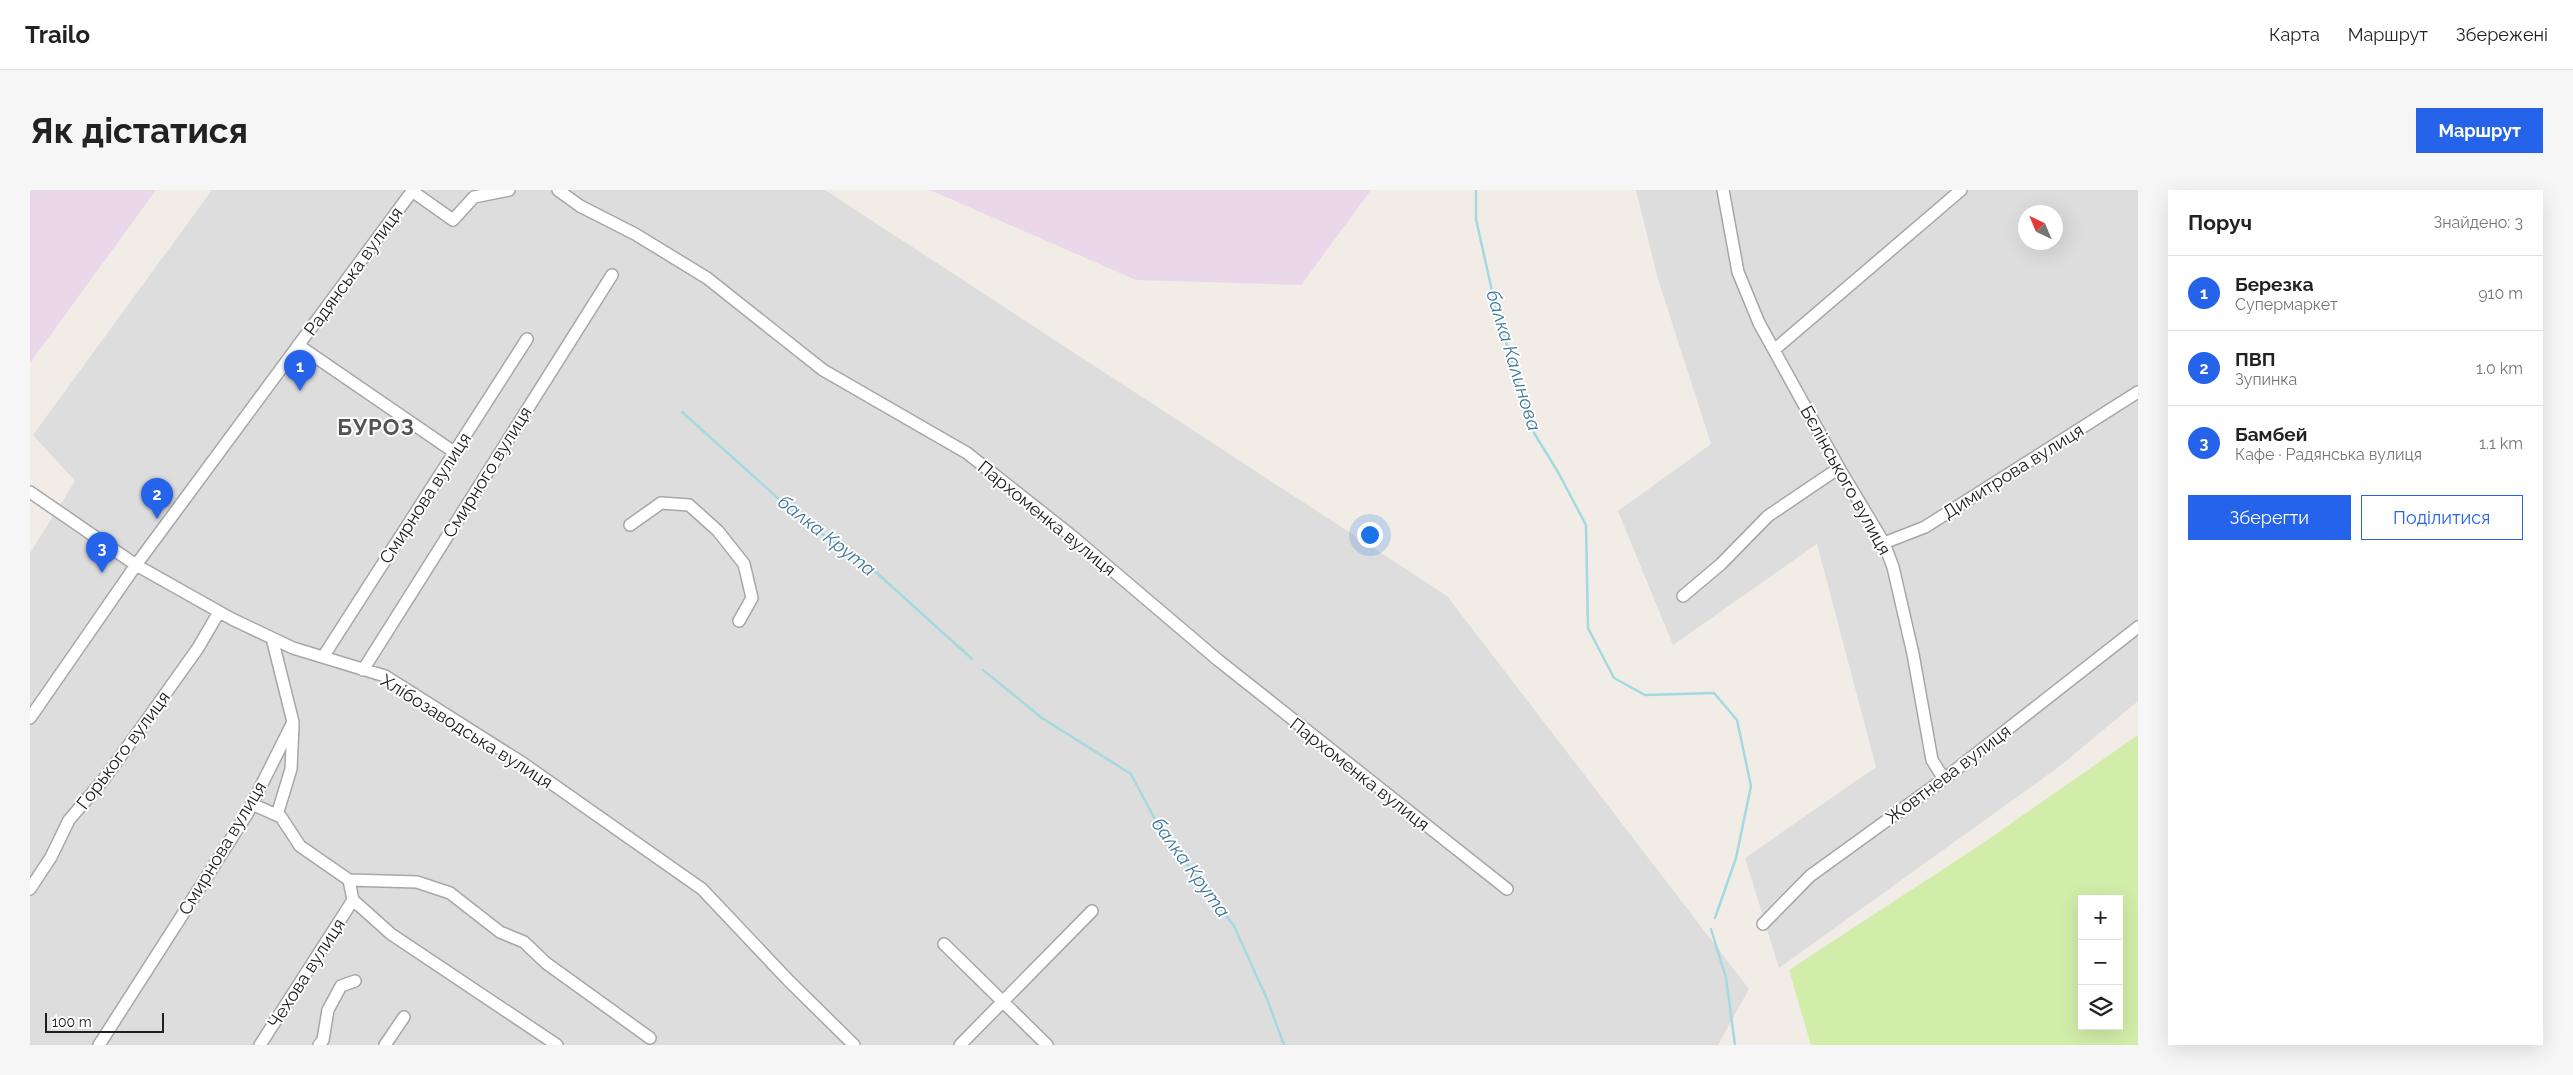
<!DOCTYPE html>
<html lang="uk">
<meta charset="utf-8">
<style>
body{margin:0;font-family:Raleway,sans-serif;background:#f6f6f6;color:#222}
.controls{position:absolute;right:15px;bottom:15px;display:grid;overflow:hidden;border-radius:0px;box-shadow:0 5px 20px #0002}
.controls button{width:45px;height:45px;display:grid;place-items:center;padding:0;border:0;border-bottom:1px solid #e0e0e0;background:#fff;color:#222;font:25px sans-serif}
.compass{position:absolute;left:1988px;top:15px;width:45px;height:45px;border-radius:50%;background:#fff;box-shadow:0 5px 20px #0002;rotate:316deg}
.scale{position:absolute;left:15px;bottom:12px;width:119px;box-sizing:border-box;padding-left:5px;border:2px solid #202020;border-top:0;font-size:14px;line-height:18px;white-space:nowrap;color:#202020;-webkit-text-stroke:4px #fff;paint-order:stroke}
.you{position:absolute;left:1339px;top:344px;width:18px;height:18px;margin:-12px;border:4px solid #fff;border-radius:50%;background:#1a73e8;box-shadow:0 0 0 8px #1a73e833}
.badge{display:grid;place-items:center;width:32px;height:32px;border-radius:50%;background:#2563eb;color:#fff;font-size:16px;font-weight:700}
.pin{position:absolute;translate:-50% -41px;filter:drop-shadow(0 1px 2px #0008)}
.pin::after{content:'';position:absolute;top:26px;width:18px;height:15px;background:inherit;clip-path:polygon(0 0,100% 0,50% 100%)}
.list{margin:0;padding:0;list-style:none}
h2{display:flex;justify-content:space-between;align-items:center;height:65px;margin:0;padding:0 20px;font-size:21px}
h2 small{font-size:16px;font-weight:400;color:#767676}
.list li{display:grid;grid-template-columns:32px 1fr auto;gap:15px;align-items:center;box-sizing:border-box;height:75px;padding:0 20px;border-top:1px solid #e0e0e0}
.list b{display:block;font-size:19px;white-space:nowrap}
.list p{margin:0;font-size:16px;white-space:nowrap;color:#767676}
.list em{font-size:16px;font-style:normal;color:#767676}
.actions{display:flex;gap:10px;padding:15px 20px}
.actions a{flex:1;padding:11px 0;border:1px solid #2563eb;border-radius:0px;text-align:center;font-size:18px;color:#2563eb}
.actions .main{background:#2563eb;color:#fff}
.icon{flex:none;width:28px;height:28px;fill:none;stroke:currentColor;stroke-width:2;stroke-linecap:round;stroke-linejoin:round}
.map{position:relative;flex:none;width:2108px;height:855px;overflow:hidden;border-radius:0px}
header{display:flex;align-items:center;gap:30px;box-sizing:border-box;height:70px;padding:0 25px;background:#fff;border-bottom:1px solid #e0e0e0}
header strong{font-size:24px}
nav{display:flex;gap:28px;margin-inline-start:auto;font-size:18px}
.intro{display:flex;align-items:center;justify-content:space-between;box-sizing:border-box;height:120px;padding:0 30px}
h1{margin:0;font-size:35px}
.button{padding:12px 22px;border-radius:0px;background:#2563eb;color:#fff;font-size:18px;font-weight:700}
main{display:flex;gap:30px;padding:0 30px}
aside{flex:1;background:#fff;border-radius:0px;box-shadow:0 5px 20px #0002}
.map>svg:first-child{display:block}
.residential{fill:#dedddd;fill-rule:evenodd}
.industrial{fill:#ead7e9}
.grass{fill:#d2eda9;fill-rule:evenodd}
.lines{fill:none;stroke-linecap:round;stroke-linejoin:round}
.stream{stroke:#a4d9e1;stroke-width:2.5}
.minor-casing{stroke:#a7a7a7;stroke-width:14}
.minor{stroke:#fff;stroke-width:11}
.labels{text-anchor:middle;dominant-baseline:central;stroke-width:4;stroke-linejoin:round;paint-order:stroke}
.street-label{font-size:18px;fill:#202020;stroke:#fff}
.water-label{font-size:19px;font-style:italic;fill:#3e779c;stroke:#fff}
.district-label{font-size:22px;font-weight:bold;letter-spacing:1px;fill:#535353;stroke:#fff}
</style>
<header>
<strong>Trailo</strong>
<nav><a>Карта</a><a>Маршрут</a><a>Збережені</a></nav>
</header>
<div class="intro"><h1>Як дістатися</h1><a class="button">Маршрут</a></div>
<main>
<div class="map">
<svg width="2108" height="855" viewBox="0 0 2108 855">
<rect width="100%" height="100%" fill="#f1ece6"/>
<path class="residential" d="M182 0H795L1417 406 1719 799 1688 855H0V363L45 291 3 245Z
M1606 0H2108V511L2030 576 1749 778 1715 668 1846 577 1787 354 1643 455 1588 321 1681 254 1628 89ZM1996 22H2026V52H1996Z"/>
<path class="industrial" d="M0 0H126L0 173Z
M900 0H1341L1271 95 1106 90Z"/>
<path class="grass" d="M2108 545V855H1781L1759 780 1950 655ZM2052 709H2089V836H2052Z"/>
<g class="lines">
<path class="stream" d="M1446 0V29L1466 119 1504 243 1528 282 1556 335 1558 438 1584 488 1615 505 1684 503 1707 530 1721 596 1706 668 1685 728
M652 222 770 328 848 384 942 469
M953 480 1012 528 1101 584 1129 637 1204 736 1237 809 1254 855
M1681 739 1696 788 1705 855"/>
<g class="minor-casing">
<path id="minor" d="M528 0 550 16 605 44 677 88 793 180 937 263 1042 346 1188 470 1477 699
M1693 0 1708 82 1729 133 1809 278 1854 353 1863 377 1883 464 1902 570 1914 589
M382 1 423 30 444 7 479 0
M268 155 424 262
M1744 160 1931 0
M0 302 106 375 202 429 263 458 355 486 494 574 672 699 759 791 824 855
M600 335 631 313 659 315 688 341 714 374 722 408 709 431
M1854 353 1895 337 2108 202
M1653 406 1691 374 1738 326 1809 278
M293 467 497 149
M333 480 582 85
M0 528 106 375 383 0
M222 614 251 627 270 656 319 690 323 710 361 744 527 855
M247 625 261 579 263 536
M319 690 387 692 420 703 470 742 494 752 516 773 620 848
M0 699 21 667 39 630 74 589 111 538 168 458 189 422
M1733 734 1780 686 1914 589 2108 437
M914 754 1017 855
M69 855 217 624 263 532 242 448
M230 855 323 710
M289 855 293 850 298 820 311 796 325 791
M355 855 374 827
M930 855 1062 721"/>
</g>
<use href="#minor" class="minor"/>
</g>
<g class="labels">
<g class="street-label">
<text transform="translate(323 81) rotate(-54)">Радянська вулиця</text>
<text transform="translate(1983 281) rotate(-32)">Димитрова вулиця</text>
<text transform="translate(457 282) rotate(-58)">Смирного вулиця</text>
<text transform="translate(1816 290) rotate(61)">Бєлінського вулиця</text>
<text transform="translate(395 308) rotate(-57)">Смирнова вулиця</text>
<text transform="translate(1017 328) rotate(39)">Пархоменка вулиця</text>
<text transform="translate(437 541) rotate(32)">Хлібозаводська вулиця</text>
<text transform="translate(93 560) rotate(-53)">Горького вулиця</text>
<text transform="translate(1330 584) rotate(38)">Пархоменка вулиця</text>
<text transform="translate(1918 584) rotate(-37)">Жовтнева вулиця</text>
<text transform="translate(192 658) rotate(-59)">Смирнова вулиця</text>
<text transform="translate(276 783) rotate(-57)">Чехова вулиця</text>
</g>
<g class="water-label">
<text transform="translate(1484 170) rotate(73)">балка Калинова</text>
<text transform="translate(797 345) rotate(38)">балка Крута</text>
<text transform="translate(1161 677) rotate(54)">балка Крута</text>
</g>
<g class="district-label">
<text x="346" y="237">БУРОЗ</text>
</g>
</g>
</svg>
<div class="controls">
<button>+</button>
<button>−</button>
<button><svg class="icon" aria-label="layers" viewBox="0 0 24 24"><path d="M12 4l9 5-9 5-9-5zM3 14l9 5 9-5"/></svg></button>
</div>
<svg class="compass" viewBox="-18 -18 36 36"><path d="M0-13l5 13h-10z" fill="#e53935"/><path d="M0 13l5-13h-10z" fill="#767676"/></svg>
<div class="scale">100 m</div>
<div class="you"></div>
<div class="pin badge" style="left:270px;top:201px">1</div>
<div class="pin badge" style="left:127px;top:329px">2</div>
<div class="pin badge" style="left:72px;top:383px">3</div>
</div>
<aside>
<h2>Поруч<small>Знайдено: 3</small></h2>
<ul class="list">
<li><span class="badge">1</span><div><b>Березка</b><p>Супермаркет</p></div><em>910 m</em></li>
<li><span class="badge">2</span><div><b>ПВП</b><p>Зупинка</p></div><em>1.0 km</em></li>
<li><span class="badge">3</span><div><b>Бамбей</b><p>Кафе · Радянська вулиця</p></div><em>1.1 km</em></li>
</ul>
<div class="actions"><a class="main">Зберегти</a><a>Поділитися</a></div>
</aside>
</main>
